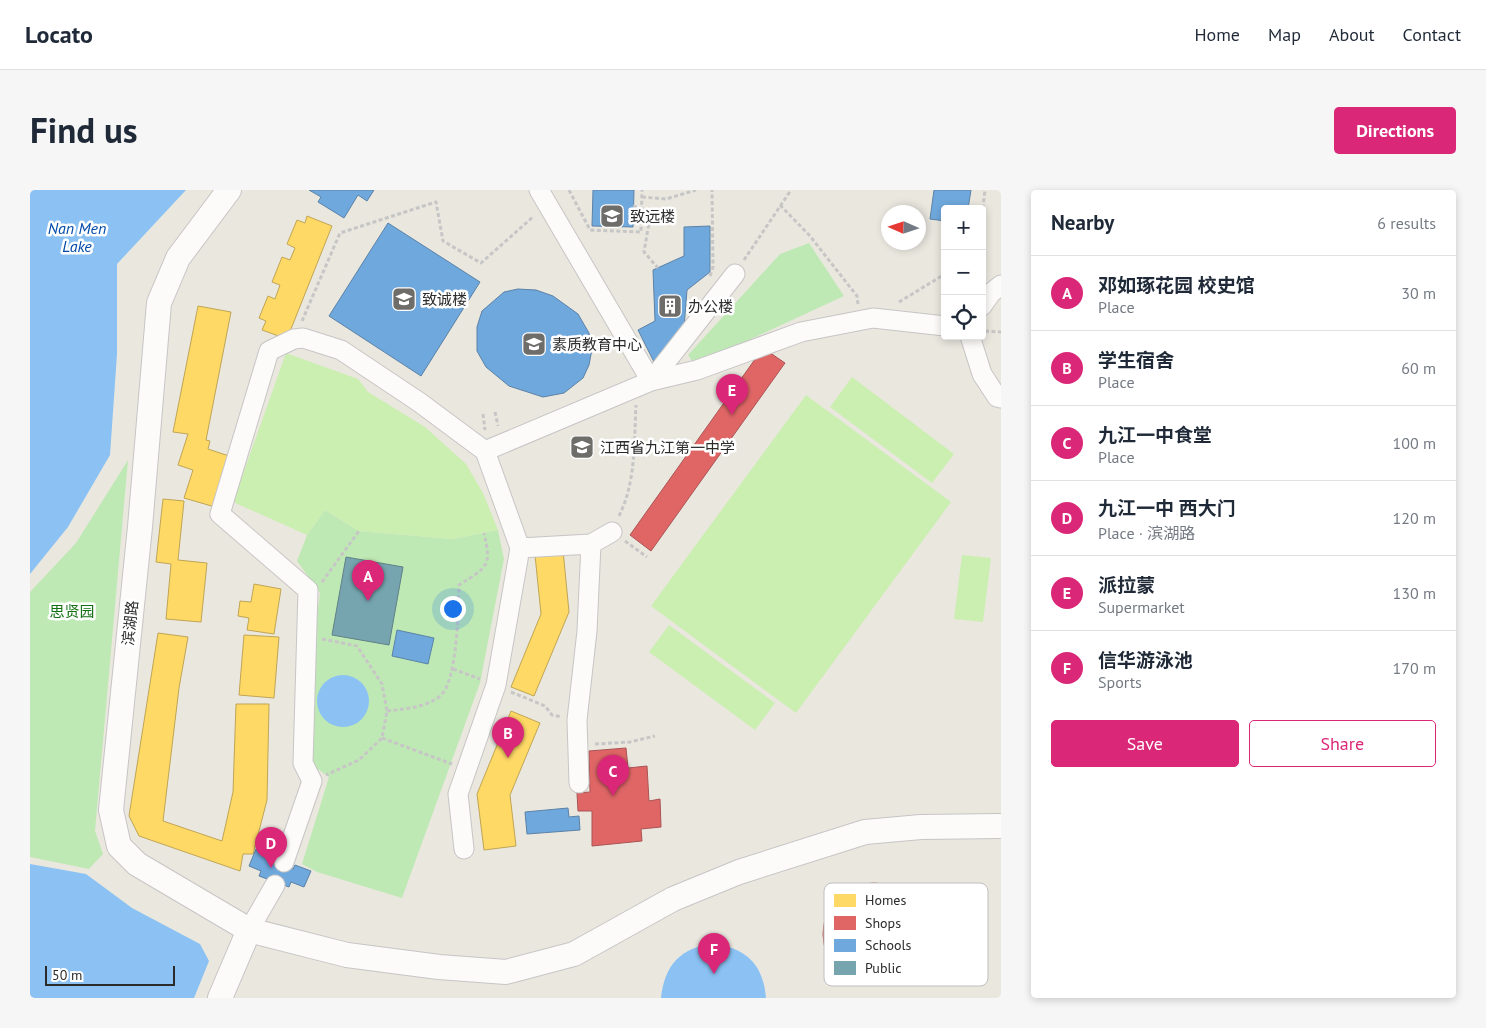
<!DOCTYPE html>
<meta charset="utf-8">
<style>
body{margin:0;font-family:"PT Sans","Noto Sans SC",sans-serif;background:#f6f6f7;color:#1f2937}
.controls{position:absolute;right:15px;top:15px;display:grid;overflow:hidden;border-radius:5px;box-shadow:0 2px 8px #0003}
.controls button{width:45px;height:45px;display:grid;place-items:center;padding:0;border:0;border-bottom:1px solid #e0e1e3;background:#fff;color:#1f2937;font:25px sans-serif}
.compass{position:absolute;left:851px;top:15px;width:45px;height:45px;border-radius:50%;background:#fff;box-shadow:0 2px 8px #0003;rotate:273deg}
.scale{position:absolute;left:15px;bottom:12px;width:130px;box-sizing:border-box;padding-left:5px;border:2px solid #2b2b2b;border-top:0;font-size:14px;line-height:18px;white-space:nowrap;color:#2b2b2b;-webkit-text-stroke:4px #fff;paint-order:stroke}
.you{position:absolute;left:422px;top:418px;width:18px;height:18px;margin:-12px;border:4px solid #fff;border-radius:50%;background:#1a73e8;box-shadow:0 0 0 8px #1a73e833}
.badge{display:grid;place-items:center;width:32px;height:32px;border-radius:50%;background:#db2777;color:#fff;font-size:16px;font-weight:700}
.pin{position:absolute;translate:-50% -41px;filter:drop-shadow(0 1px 2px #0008)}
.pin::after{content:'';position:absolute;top:26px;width:18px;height:15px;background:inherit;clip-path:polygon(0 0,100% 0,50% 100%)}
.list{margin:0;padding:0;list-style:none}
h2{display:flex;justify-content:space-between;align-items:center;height:65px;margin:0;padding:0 20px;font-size:21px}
h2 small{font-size:16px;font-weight:400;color:#747a83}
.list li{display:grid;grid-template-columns:32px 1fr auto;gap:15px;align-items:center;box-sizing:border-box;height:75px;padding:0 20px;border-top:1px solid #e0e1e3}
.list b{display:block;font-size:19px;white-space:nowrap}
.list p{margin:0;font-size:16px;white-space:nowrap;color:#747a83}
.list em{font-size:16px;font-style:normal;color:#747a83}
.actions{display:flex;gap:10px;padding:15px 20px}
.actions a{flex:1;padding:11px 0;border:1px solid #db2777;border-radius:5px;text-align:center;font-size:18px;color:#db2777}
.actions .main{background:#db2777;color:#fff}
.icon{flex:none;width:28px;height:28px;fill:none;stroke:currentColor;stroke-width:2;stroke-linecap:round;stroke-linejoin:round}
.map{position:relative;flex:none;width:971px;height:808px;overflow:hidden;border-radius:5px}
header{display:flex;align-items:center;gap:30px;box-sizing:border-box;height:70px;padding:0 25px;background:#fff;border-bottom:1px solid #e0e1e3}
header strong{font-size:24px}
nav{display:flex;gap:28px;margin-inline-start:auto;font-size:18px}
.intro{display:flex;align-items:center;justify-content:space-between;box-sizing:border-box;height:120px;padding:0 30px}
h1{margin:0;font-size:35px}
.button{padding:12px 22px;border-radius:5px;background:#db2777;color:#fff;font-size:18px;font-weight:700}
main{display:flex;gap:30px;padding:0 30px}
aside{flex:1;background:#fff;border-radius:5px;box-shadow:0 2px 8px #0003}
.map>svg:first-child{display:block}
.green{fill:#bfe9b4}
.pitch{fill:#cbeeb1}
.water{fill:#8bc2f3}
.homes{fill:#ffd966;stroke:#bfa554}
.shops{fill:#e06666;stroke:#aa5454}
.schools{fill:#6fa8dc;stroke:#5b82a7}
.public{fill:#76a5af;stroke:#608087}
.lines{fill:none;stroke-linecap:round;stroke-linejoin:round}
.minor-casing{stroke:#c7c5c5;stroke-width:21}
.tertiary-casing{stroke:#c7c5c5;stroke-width:26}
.path{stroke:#c7c6c6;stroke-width:3;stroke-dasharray:4 2.5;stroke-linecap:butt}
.minor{stroke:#fcfbfa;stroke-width:19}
.tertiary{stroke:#fcfbfa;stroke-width:24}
.path-bridge{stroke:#c7c6c6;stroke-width:3;stroke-dasharray:4 2.5;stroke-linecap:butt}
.labels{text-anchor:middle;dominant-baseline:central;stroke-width:5;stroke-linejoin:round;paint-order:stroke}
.poi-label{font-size:15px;fill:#2b2b2b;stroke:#fff;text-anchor:start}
.park-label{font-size:15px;fill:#127013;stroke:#fff}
.street-label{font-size:15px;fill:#2b2b2b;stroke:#fff}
.water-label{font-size:16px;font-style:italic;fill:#004aa9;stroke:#fff}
.key{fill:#fff;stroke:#bfbfbf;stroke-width:1}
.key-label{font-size:14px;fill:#2b2b2b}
</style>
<header>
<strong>Locato</strong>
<nav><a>Home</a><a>Map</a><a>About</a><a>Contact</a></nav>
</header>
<div class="intro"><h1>Find us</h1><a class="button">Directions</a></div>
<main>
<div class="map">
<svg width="971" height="808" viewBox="0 0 971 808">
<rect width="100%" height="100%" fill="#eae7df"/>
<path class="green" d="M779 53 814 106 665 175 658 165 750 64Z
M98 270 65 641 73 664 59 679 0 667V402L46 353Z
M295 320 329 341 422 349 468 340 474 369 450 493 372 708 287 682 272 674 299 587 278 572 281 476 290 403 267 371 277 345Z"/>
<path class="pitch" d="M256 163 328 189 338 202 395 237 436 274 453 303 468 340 422 349 329 341 295 320 277 345 203 312Z
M822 187 924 264 902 293 800 217Z
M776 205 921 312 766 523 621 416Z
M932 365 961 368 953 432 924 429Z
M639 435 745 513 725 540 619 462Z"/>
<path class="water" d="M0 0H156L87 74V164L80 265 38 337 0 384Z
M287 511a26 26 0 1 1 52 0a26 26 0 1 1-52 0Z
M0 674 56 684 102 718 170 754 179 771 164 808H0Z
M683 753C717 759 733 774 736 808H631C635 774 650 759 683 753Z"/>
<path class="homes" d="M277 26 302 36 257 149 232 140 236 131 229 128 238 106 245 109 250 95 242 92 252 67 260 70 265 58 257 54 267 30 275 33Z
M168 116 201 122 176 250 180 251 178 259 199 266 185 317 154 308 163 280 148 275 158 244 143 242Z
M133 309 154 311 148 370 177 373 171 432 136 429 141 374 126 372Z
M533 360 539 422 504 506 481 497 511 424 505 365Z
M224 394 251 399 244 444 217 440 219 428 208 426 210 411 221 412Z
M128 443 158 447 149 498 133 631 192 651 203 602 206 514H239L237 610 223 664H213L210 681 109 646 99 626Z
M214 445 249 447 244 508 209 505Z
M481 521 510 533 480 605 486 656 454 660 447 604Z"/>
<path class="shops" d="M733 158 755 173 621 361 600 345Z
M596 558 598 578 617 576 619 611 630 609 631 637 611 639 612 651 562 656V621H548L547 603 560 602 559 561Z
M793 744a51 51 0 1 1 102 0a51 51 0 1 1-102 0Z"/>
<path class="schools" d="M279 0H344L337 11 328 5 314 28 288 12 291 7Z
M563 0H604L603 37 562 36Z
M904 0H941L938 19H915V31L900 29Z
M358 33 450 92 391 186 299 126Z
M680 36V82L657 100 654 138 626 176 608 140 625 131 623 80 654 66V37Z
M488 99 506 100 523 106 548 124 559 143 562 159 559 175 553 188 534 203 513 207 479 196 456 177 447 161V137L452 121 474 102Z
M367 440 404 448 398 474 362 466Z
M538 618 539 627 549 626 550 640 497 644 495 622Z
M226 659 240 664 238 669 263 679 265 675 281 681 274 697 261 692 259 697 229 686 231 681 219 676Z"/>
<path class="public" d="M316 367 373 377 359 455 302 445Z"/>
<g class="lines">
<g class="minor-casing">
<path id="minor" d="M705 84 621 191 667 180 771 142 843 128 915 136
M952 116 961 103 971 95
M940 146 952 184 967 207 971 208
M455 261 621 191 509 0
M490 358 561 354 582 342
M549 593 547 530 557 441 561 354
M254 672 282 591 273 573 278 400 190 324 239 161 264 149 273 148 311 160 389 212 455 261 490 358 466 495 428 604 434 659
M219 740 245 695"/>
</g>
<g class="tertiary-casing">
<path id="tertiary" d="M219 740 317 765 409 777 476 782 544 764 643 709 709 682 835 642 891 637 971 636
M190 808 219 740 107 674 89 656 81 620 110 337 129 113 148 68 199 0"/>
</g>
<path class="path" d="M539 0 560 40 611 42 612 0
M612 7 636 9 666 0
M750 15 780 46 827 106 828 114
M952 25 955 0
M714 70 761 0
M680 86 683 77 682 0
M869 112 915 84
M272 131 310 43 406 12 413 51 451 73 504 26
M955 141 971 142
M465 222 468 236
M453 224 455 240
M589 326C606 292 604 252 606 215
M595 351 617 367
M292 392 329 341
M292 449 327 456 352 494 357 521 352 548 329 570 296 585
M423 479 450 489
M481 502 515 516 522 525 532 527
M357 521C375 519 393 518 409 507 428 493 428 419 429 395 457 377 462 377 454 343
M352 548 422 574
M565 554 600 552 625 546"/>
<use href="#minor" class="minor"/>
<use href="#tertiary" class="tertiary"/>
<path class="path-bridge" d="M603 16 621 21 614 62 628 78"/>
</g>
<defs>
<g id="school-square" transform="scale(1.25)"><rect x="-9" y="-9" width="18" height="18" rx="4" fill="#6e6d6a" stroke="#fff"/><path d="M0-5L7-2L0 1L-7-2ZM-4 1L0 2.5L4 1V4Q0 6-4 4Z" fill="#fff"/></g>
<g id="building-square" transform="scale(1.25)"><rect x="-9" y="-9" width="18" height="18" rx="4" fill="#6e6d6a" stroke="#fff"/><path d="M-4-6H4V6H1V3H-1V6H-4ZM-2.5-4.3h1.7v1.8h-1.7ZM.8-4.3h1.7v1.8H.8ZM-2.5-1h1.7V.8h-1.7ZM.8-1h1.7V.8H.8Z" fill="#fff"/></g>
</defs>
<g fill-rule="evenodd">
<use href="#school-square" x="582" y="26"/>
<use href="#school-square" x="374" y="109"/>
<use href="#building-square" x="640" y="116"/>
<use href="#school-square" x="504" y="154"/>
<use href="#school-square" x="552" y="257"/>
</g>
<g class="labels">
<g class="poi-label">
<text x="600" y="26">致远楼</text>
<text x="392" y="109">致诚楼</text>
<text x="658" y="116">办公楼</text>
<text x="522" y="154">素质教育中心</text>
<text x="570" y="257">江西省九江第一中学</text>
</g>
<g class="park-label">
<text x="42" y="421">思贤园</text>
</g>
<g class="street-label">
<text transform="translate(100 433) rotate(-84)">滨湖路</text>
</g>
<g class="water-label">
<text x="47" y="38">Nan Men<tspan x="47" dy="18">Lake</tspan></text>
</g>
</g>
<rect x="794" y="693" width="164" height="103" rx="8" class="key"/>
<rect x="804" y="704" width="22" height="13" fill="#ffd966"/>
<rect x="804" y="726" width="22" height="14" fill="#e06666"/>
<rect x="804" y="749" width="22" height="13" fill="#6fa8dc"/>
<rect x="804" y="771" width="22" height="14" fill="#76a5af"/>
<g class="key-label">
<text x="835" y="715">Homes</text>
<text x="835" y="738">Shops</text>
<text x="835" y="760">Schools</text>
<text x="835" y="783">Public</text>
</g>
</svg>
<div class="controls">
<button>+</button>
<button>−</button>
<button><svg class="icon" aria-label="locate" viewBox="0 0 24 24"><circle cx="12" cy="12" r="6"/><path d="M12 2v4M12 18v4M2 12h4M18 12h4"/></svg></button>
</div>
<svg class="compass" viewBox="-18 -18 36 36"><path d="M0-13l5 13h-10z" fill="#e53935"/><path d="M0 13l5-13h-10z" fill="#747a83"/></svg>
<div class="scale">50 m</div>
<div class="you"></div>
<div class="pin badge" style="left:338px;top:411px">A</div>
<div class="pin badge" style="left:478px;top:568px">B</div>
<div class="pin badge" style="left:583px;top:606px">C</div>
<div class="pin badge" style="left:241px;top:678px">D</div>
<div class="pin badge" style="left:702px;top:225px">E</div>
<div class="pin badge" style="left:684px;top:784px">F</div>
</div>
<aside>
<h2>Nearby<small>6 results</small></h2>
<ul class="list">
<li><span class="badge">A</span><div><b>邓如琢花园 校史馆</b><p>Place</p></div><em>30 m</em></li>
<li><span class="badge">B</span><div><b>学生宿舍</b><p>Place</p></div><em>60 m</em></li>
<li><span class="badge">C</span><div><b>九江一中食堂</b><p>Place</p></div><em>100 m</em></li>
<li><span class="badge">D</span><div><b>九江一中 西大门</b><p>Place · 滨湖路</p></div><em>120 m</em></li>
<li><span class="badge">E</span><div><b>派拉蒙</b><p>Supermarket</p></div><em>130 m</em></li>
<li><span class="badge">F</span><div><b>信华游泳池</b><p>Sports</p></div><em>170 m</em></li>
</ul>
<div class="actions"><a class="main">Save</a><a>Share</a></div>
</aside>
</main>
